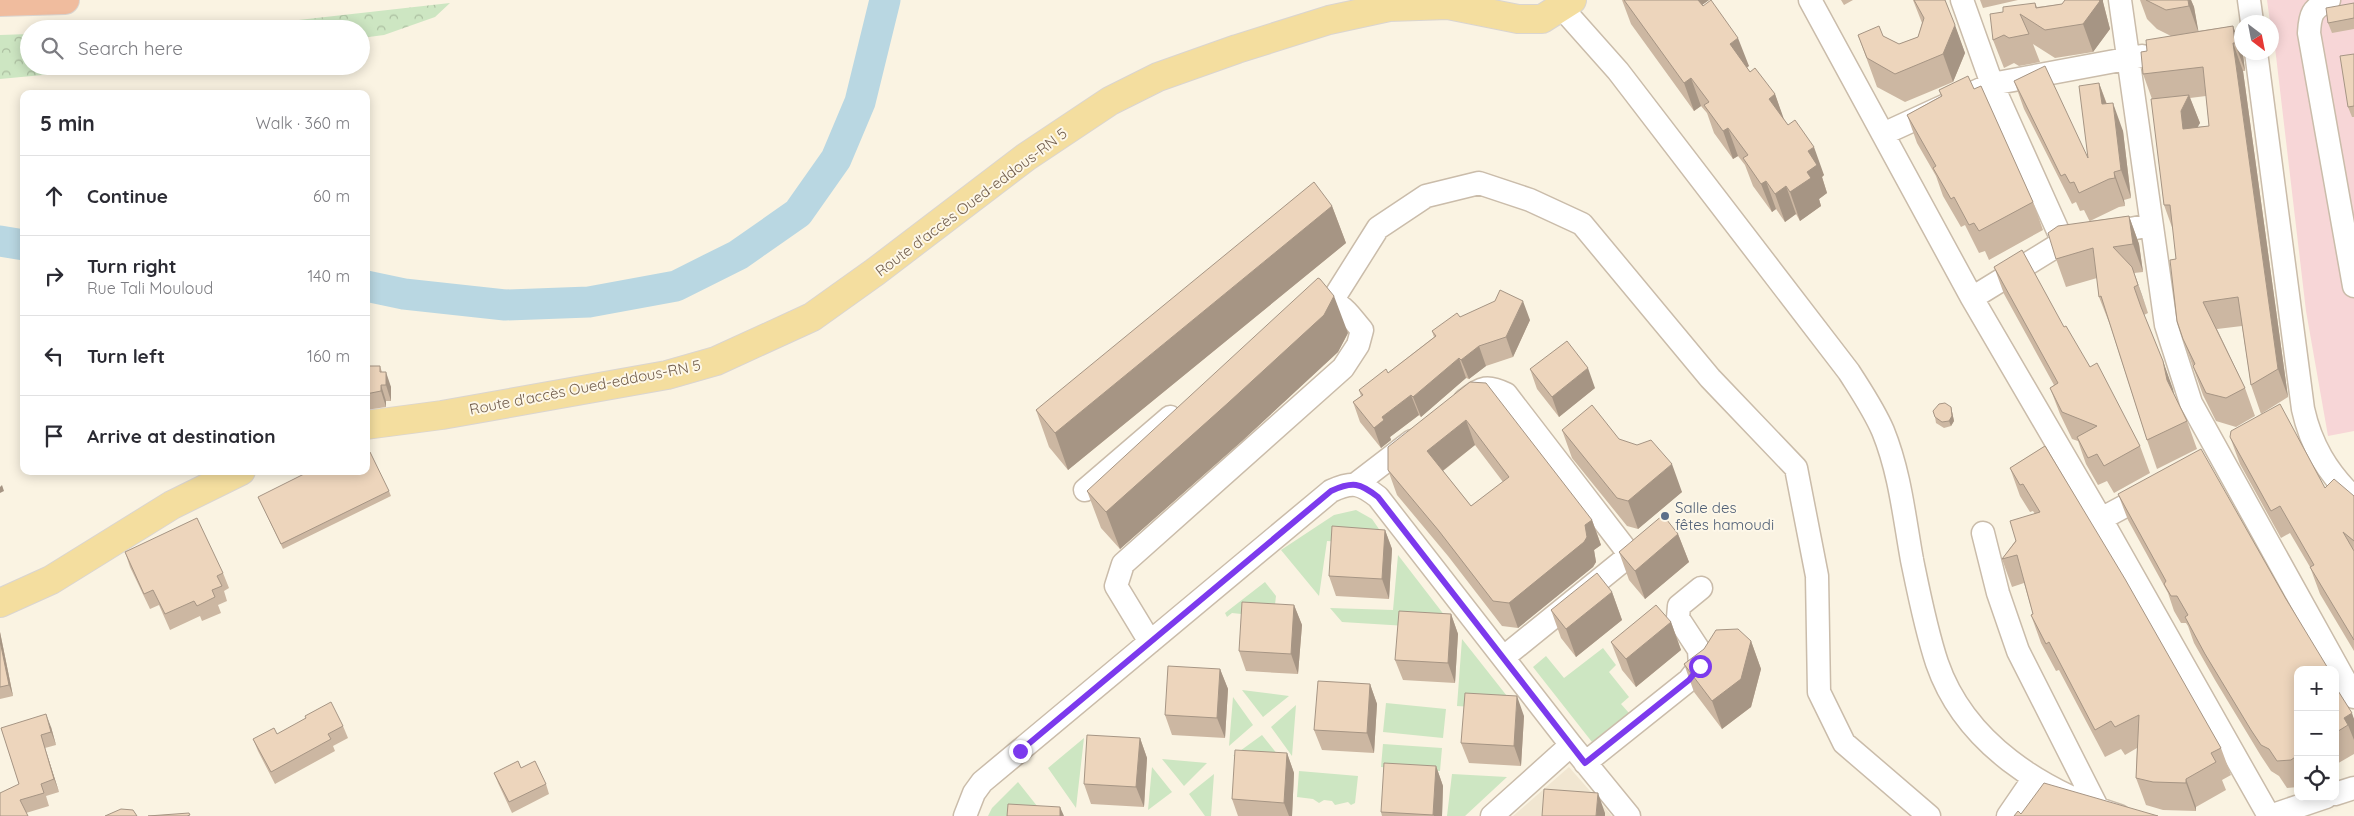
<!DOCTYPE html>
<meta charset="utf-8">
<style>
body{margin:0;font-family:Quicksand,sans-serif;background:#f2f2f3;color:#2b2b33}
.controls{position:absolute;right:15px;bottom:15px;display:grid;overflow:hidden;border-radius:10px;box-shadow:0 2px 12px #0003}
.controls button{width:45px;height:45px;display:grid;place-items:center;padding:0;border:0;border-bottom:1px solid #e1e1e2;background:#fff;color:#2b2b33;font:25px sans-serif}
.compass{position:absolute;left:2234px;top:15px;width:45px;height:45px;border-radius:50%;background:#fff;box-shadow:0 2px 12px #0003;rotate:148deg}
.stop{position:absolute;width:15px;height:15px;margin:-11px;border:4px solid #7c3aed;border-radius:50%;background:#fff}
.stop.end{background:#7c3aed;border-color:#fff;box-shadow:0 1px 5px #0008}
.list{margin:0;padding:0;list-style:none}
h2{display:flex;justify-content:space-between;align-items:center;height:65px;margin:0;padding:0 20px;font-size:21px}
h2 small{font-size:16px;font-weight:400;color:#7c7c81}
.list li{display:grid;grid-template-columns:32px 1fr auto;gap:15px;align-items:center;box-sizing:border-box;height:80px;padding:0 20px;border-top:1px solid #e1e1e2}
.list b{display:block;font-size:19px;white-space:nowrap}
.list p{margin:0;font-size:16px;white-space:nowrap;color:#7c7c81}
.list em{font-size:16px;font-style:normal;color:#7c7c81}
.icon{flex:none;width:28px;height:28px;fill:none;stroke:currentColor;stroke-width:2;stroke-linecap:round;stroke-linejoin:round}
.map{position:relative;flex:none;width:2354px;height:816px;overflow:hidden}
.search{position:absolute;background:#fff;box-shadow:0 2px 12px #0003;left:20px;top:20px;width:350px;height:55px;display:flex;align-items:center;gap:12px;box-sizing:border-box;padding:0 18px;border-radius:28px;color:#7c7c81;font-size:19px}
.panel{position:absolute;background:#fff;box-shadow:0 2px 12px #0003;left:20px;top:90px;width:350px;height:385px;border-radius:10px}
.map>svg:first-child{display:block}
.residential{fill:#f1e6d1}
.medical{fill:#f7d6d7}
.green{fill:#cde6c2}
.forest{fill:url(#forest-crowns)}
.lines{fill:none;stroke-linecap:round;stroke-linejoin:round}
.river{stroke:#b9d7e2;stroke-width:31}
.minor-casing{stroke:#cabcaa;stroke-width:25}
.major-casing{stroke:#dad5d0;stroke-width:30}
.highway-casing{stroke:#dad5d0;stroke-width:30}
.minor{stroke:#fff;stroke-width:22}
.major{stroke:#f4de9f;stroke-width:28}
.highway{stroke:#f0bc9e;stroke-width:28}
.wall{fill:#ccb7a2;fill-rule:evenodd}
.shaded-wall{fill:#a69584}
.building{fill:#edd5bc;stroke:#a69584;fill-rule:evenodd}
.route{stroke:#7c3aed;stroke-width:6}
.service-dot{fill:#5c6f8a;stroke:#fdf7e8;stroke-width:2}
.labels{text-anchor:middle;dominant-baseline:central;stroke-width:4;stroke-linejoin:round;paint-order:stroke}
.street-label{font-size:15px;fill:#705c4b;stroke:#fdf7e8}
.service-label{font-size:15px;fill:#4e5e75;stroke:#fdf7e8;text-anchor:start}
</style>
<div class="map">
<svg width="2354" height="816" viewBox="0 0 2354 816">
<defs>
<pattern id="forest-crowns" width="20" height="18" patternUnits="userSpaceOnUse" patternTransform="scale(1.25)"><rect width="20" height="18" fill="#cde6c2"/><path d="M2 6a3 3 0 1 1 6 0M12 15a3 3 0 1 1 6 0" fill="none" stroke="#abbea0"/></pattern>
</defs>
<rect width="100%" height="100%" fill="#faf3e2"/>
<path class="residential" d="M1569 767 1612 816H1513Z"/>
<path class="medical" d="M2267 0H2354V431L2328 436 2306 311 2272 22H2270Z"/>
<path class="green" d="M1356 510 1372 519 1390 545 1327 541 1319 596 1281 550 1334 515Z
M1398 555 1455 629 1342 622 1330 608 1393 610Z
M1265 582 1276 596 1274 613 1251 615 1232 613 1227 617 1225 613Z
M1462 639 1518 710 1457 706Z
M1603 648 1616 665 1609 672 1629 697 1621 704 1629 713 1592 742 1533 667 1546 656 1564 678Z
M1242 690 1289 696 1263 717Z
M1233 697 1253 725 1229 746Z
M1386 703 1446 709 1443 738 1383 732Z
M1296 705 1292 756 1271 727Z
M1262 735 1282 760 1233 756Z
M1084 738 1076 808 1048 768Z
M1383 744 1442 748 1440 771 1381 767Z
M1162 759 1207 763 1184 786Z
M1152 767 1172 792 1148 810Z
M1299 771 1358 776 1355 803 1351 805 1348 802 1335 805 1332 801 1324 800 1319 803 1313 799 1297 797Z
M1214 774 1211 816H1205L1189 794Z
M1452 774 1507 777 1465 816H1447Z
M1018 782 1045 816H988L992 808Z"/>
<path class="forest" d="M450 3 435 17 384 35 361 38V29H202L245 26Z
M29 34V66H138L0 79V35Z"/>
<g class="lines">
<path class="river" d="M0 241 24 245
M366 286 404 294 505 305 589 302 676 286 738 255 798 213 836 159 860 102 885 0"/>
<g class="minor-casing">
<path id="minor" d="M1810 0 1972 298 2101 519 2269 816
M1962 0 1992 84 2063 242
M2120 0 2166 325 2191 403 2354 697
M2249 0 2252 22
M2329 0C2312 9 2310 14 2309 33L2354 286
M1562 8 1618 71 1849 372C1861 391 1874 410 1883 431 1900 473 1904 516 1912 560 1919 594 1926 630 1937 663 1965 744 2042 791 2119 816
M2256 52 2303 409C2311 445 2327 472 2354 498
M1883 134 1992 84 2142 56
M1972 298 2063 242 2151 225
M1332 301 1378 228 1426 196 1479 183 1530 200 1582 224 1710 378 1796 468 1817 576 1819 692 1844 743 1929 816
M1465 400C1482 388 1486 384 1506 394L1630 555 1504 657
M1356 484 1412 441
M1085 490 1170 417
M2101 519 2151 492
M1983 533 1998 593 2018 651 2098 809
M1150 642 1116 586 1123 564 1343 368 1358 345 1362 330C1347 313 1343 301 1319 301
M1585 763 1689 680 1700 666 1699 650 1678 618 1679 606 1701 588
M2335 794 2354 788
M965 816 974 793 982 782 1331 491C1353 481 1360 483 1378 497L1571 745 1629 816
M1492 816 1571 745
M2008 816 2034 778
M2270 816 2326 797"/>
</g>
<g class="major-casing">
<path id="major" d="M366 425 442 415 667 375 716 361 812 317 875 272 1026 157 1110 101 1158 77 1237 49 1329 20 1389 7 1448 5 1518 19H1542L1572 0
M0 603 51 580 172 505 241 471"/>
</g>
<g class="highway-casing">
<path id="highway" d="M0 2 65 0"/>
</g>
<use href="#minor" class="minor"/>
<use href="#major" class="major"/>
<use href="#highway" class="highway"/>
</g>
<path class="wall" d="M1622 0H1709L1702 5 1749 66 1747 67 1750 72 1775 94 1783 118 1824 175 1822 177 1827 193 1819 199 1821 206 1800 221 1796 214 1785 222 1776 209 1772 212 1753 186 1745 165 1738 156 1733 159 1714 133 1707 113 1701 106 1694 111 1631 24Z
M1841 0H1853L1844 5Z
M1913 0H1945L1965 53 1953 82 1905 102 1877 87 1858 35 1883 36 1899 44 1918 37 1922 23Z
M1980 0H2018L1983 8Z
M2065 0H2103V2L2110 29 2093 52 2055 58 2033 44 2040 62 2019 66 2014 63 2004 68 1993 40 2003 12 2035 3 2037 7 2062 4Z
M2140 0H2191L2194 7 2198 31 2233 26 2242 52 2243 54 2245 71H2243L2288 397 2261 414 2251 385 2242 326 2217 329 2245 388 2255 416 2236 427 2216 421 2203 395 2183 339 2176 259 2173 230 2164 205 2152 99 2143 74 2147 51 2171 36 2157 29 2147 19ZM2206 96 2209 126 2197 127 2200 123 2190 98Z
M2354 3V29L2332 33 2328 23Z
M2354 54V117H2352L2348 107Z
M2014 81 2088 158 2099 83 2107 104 2123 131 2131 198 2124 200 2125 206 2119 207 2090 221 2129 216 2139 244 2143 272 2134 273 2148 313 2144 315 2163 361 2174 394 2187 421 2197 449 2157 469 2147 440 2110 325 2099 297 2097 278 2066 287 2056 259 2090 222 2084 210 2080 211 2076 202 2072 204 2024 109Z
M1974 89 2033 202 2043 230 1989 260 1985 251 1979 253 1965 225 1961 227 1943 196 1936 176 1917 143 1907 115 1941 96 1939 90Z
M1332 206 1346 243 1068 470 1049 447 1036 410Z
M1994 267 2064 327 2090 367 2140 446 2150 473 2114 493 2107 481 2098 485 2086 464 2078 441 2072 439 2060 414 2050 388 2054 385 2004 294Z
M1460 317 1530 320 1513 357 1486 366 1469 379 1466 378 1421 417 1419 415 1390 437 1391 440 1381 448 1360 422 1353 402 1361 396 1359 390 1388 373 1434 337 1432 331Z
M1348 333 1338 352 1242 441 1120 549 1101 528 1087 491Z
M366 366H380L382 372 391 387V401H386V407L366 410Z
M1530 369 1595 388 1559 417 1537 389Z
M1470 382 1592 520 1601 545 1594 550 1596 562 1593 567 1518 628 1502 626 1448 556 1397 495 1388 470ZM1475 445 1503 482 1471 506 1443 471Z
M1951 407 1954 421 1951 426 1944 428 1936 423 1935 417Z
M1562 430 1619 439 1682 492 1638 529 1627 526 1572 458Z
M2230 437 2325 488 2354 496V651L2320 594 2310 567 2290 533 2281 538 2240 464Z
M2045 446 2221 748 2231 775 2222 780 2226 790 2196 807V811L2163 810 2146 805 2136 778 2137 748 2125 755 2121 749 2105 757 2059 670 2056 671 2041 643 2031 615 2033 614 2024 583 2012 587 2002 559 2035 514 2033 511 2030 512 2020 496 2010 468Z
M389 491 391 496 283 549 258 497Z
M2118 494 2298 670V787L2287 788 2279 776 2271 771 2261 756 2215 680 2194 643 2188 626 2186 623H2181L2174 611 2168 593 2128 520Z
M1385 530 1392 549 1389 599 1336 596 1329 576Z
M1678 534 1689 562 1645 599 1629 580 1619 552Z
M125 552 223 573 229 588 224 591 227 601 218 605 221 613 202 621 200 616 170 630 159 605 150 609 130 567Z
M1612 592 1622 620 1576 657 1561 638 1551 610Z
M1294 605 1302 625 1298 674 1246 671 1239 651Z
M1451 614 1458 634 1455 683 1403 680 1395 660Z
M1671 622 1681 650 1636 687 1622 670 1611 642Z
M0 632 13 696 0 699Z
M1751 641 1761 669 1751 707 1722 729 1694 692 1684 664Z
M1220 669 1228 689 1225 738 1172 735 1165 715Z
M1370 684 1377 704 1374 753 1322 750 1314 730Z
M2335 684 2337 690 2354 719V754L2335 765Z
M1524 716 1521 766 1469 763 1461 743Z
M343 726 348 738 333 746 335 751 275 784 258 751 253 739 277 734Z
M51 727 56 745 45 748 59 792 46 796 49 806 26 813 0 816 19 784 1 728Z
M1140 738 1147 758 1144 807 1091 804 1084 784Z
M1287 753 1294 773 1292 816H1238L1232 799Z
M1436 766 1443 786 1442 816H1382L1381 812Z
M521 768 546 784 549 794 512 813 498 783 494 773Z"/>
<path class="shaded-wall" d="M1692 0H1709L1695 10Z
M2099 0H2103V2L2110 29 2093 52 2083 24Z
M2188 0H2191L2194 7 2199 34 2189 6Z
M1955 25 1965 53 1953 82 1943 54Z
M2233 26 2242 51V52L2243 54 2245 71 2235 43Z
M1738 38 1749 66 1740 72 1730 44Z
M2233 43 2243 71 2288 397 2278 369Z
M1691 78 1701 106 1694 111 1684 83Z
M2099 83 2109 111 2102 104Z
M1775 94 1785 122 1769 99Z
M2189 95 2200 123 2191 139 2183 129 2181 111Z
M2113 103 2123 131 2131 198 2121 170Z
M1728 128 1738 156 1733 159 1723 131Z
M1814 147 1824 175 1822 177 1827 193 1819 199 1821 206 1800 221 1790 192 1807 172 1808 151Z
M2114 172 2124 200 2125 206 2115 178Z
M1766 181 1776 209 1772 212 1761 184Z
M1786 186 1796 214 1785 222 1775 194Z
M1332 206 1346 243 1068 470 1055 433Z
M2129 216 2139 244 2143 272 2133 244Z
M2132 267 2142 295 2148 313 2138 285Z
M1334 296 1348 333 1338 352 1242 441 1120 549 1106 512Z
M1523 301 1530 320 1513 357 1506 337Z
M1479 346 1486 366 1469 379 1461 360Z
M1459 358 1466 378 1421 417 1413 397Z
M2163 361 2173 389 2177 408 2167 380Z
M1588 368 1595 388 1559 417 1552 397Z
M386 372 391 387V401L386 385Z
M381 385 386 401V407L381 391Z
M1411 395 1419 415 1390 437 1391 440 1381 448 1374 428 1382 417Z
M1951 407 1954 421 1951 426 1949 421Z
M1466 420 1475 445 1436 476 1427 451Z
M1672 464 1682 492 1638 529 1628 501Z
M2 485 4 491 0 493V487Z
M1592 520 1601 545 1594 550 1596 562 1593 567 1518 628 1509 603 1585 525Z
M1385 530 1392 549 1389 599 1382 579Z
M1678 534 1689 562 1645 599 1635 571Z
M1612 592 1622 620 1576 657 1566 629Z
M1294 605 1302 625 1298 674 1291 654Z
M1451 614 1458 634 1455 683 1448 663Z
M1671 622 1681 650 1636 687 1626 659Z
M0 632 13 696 9 685 0 641Z
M1751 641 1761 669 1751 707 1722 729 1712 701Z
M1220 669 1228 689 1225 738 1217 718Z
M1370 684 1377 704 1374 753 1367 733Z
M1517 696 1524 716 1521 766 1514 746Z
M2352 713 2354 719V740L2348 725 2344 718Z
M46 714 51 727 56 745 51 732Z
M41 735 45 748 59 792 54 779Z
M1140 738 1147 758 1144 807 1136 787Z
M1287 753 1294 773 1292 816H1289L1284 803Z
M1436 766 1443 786 1442 816H1434L1433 815Z
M2186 779 2196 807V811L2186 783Z
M1598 793 1605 813V816H1596Z
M1060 807 1064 816H1060Z"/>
<path class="building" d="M1624 0H1698L1703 6 1711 0 1738 38 1730 44 1750 72 1755 68 1775 94 1769 99 1788 125 1795 120 1814 147 1808 151 1817 165 1807 172 1811 178 1790 192 1786 186 1775 194 1766 181 1761 184 1743 158 1748 155 1728 128 1723 131 1704 105 1709 102 1691 78 1684 83Z
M1914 0H1945L1955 25 1943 54 1895 74 1867 58 1858 35 1879 26 1883 36 1899 44 1918 37 1924 18Z
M2065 0H2099L2100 1 2083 24 2045 30 2020 14 2029 34 2009 38 2004 35 1993 40 1990 14 2003 12V7L2035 3 2036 8 2062 4Z
M2146 0H2188L2189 6 2166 10Z
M2354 3V18L2328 23 2326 8Z
M2233 26 2235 43H2233L2278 369 2251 385 2238 297 2203 302 2245 388 2226 398 2206 393 2193 366 2195 364 2183 339 2177 321 2170 260 2176 259 2170 205H2164L2151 99 2189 95 2181 111 2183 129 2209 126 2203 67 2143 74 2141 52 2147 51 2146 40Z
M2354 54V106L2348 107 2340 56Z
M2045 66 2088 158 2079 86 2099 83 2102 104 2113 103 2121 170 2114 172 2115 178 2109 179 2079 193 2074 182 2070 183 2065 174 2061 176 2014 81Z
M1968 76 1974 89 1981 86 2033 202 1979 231 1974 223 1969 225 1954 197 1951 199 1933 168 1936 166 1907 115 1942 96 1939 90Z
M1314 182 1332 206 1055 433 1036 410Z
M2129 216 2133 244 2113 247 2132 267 2138 285 2134 287 2141 307 2163 361 2167 380 2187 421 2147 440 2101 296 2099 297 2093 248 2056 259 2048 233 2058 226Z
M2022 250 2064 327 2066 326 2090 367 2097 363 2140 446 2104 466 2097 454 2088 458 2077 437 2097 426 2062 412 2050 388 2058 383 1994 267Z
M1318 278 1320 279 1334 296 1324 315 1228 403 1106 512 1087 491Z
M1500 290 1523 301 1506 337 1479 346 1461 360 1459 358 1413 397 1411 395 1382 417 1384 420 1374 428 1353 402 1363 395 1359 390 1386 369 1388 373 1436 336 1432 331 1457 313 1460 317 1495 301Z
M1567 341 1588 368 1552 397 1530 369Z
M366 366H380V372H386V385H381V391L366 394Z
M1470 382 1486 383 1592 520 1585 525 1587 537 1584 542 1509 603 1493 601 1439 531 1388 470V447ZM1466 420 1509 477 1471 506 1427 451Z
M1945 403 1951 407 1952 416 1949 421 1942 422 1935 417 1933 411 1939 404Z
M2280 404 2325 488 2334 479 2354 496V541L2343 532 2354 551V640L2310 567 2314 565 2280 506 2271 511 2230 437 2231 431Z
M1592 405 1619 439 1637 445 1651 440 1672 464 1628 501 1617 498 1562 430Z
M2045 446 2125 579 2221 748 2211 753 2216 762 2186 779V783L2153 782 2136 778 2139 715 2115 727 2111 721 2095 730 2049 642 2046 644 2031 615 2033 614 2017 555 2002 559 2016 541 2010 521 2040 512 2023 484 2020 485 2010 468Z
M2201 449 2286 599 2329 670H2298V755L2291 760 2277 761 2269 749 2261 745 2251 730 2205 654 2185 617 2188 615 2177 596H2171L2164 584 2166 581 2118 494Z
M370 452 389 491 281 544 258 497 310 471H366V454Z
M1663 515 1678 534 1635 571 1619 552Z
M197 518 223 573 217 576 222 586 212 590 215 597 197 606 194 601 165 614 153 590 144 594 125 552Z
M1332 526 1385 530 1382 579 1329 576Z
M1597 573 1612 592 1566 629 1551 610Z
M1242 602 1294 605 1291 654 1239 651Z
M1656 605 1671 622 1626 659 1611 642Z
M1399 611 1451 614 1448 663 1395 660Z
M1738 629 1751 641 1741 679 1712 701 1684 664 1704 649 1716 630Z
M0 641 9 685 0 687Z
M1168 666 1220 669 1217 718 1165 715Z
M1318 681 1370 684 1367 733 1314 730Z
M2335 686 2352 713 2344 718 2348 725 2335 733Z
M1465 693 1517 696 1514 746 1461 743Z
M331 702 343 726 328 734 331 739 271 772 253 739 274 728 277 734 306 718 305 716Z
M46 714 51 732 41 735 54 779 41 784 44 793 20 800 28 816H0V793L19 784 1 728Z
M1087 735 1140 738 1136 787 1084 784Z
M1235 750 1287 753 1284 803 1232 799Z
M518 761 521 768 535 761 546 784 509 802 494 773Z
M1384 763 1436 766 1433 815 1381 812Z
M2044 783 2158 816H2014L2018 811 2021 814Z
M1544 789 1598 793 1596 816H1542Z
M1008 804 1060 807V816H1007Z
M121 809 133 810 137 816H105Z
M189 813 190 815 187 816H148Z"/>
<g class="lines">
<path class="route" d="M1020 751 1331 491C1353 481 1360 483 1378 497L1585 763 1689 680 1700 666"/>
</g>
<circle class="service-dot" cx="1665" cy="516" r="5"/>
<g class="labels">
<g class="street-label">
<text transform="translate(971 202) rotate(-37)">Route d'accès Oued-eddous-RN 5</text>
<text transform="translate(585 387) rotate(-11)">Route d'accès Oued-eddous-RN 5</text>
</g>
<g class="service-label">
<text x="1675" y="507">Salle des<tspan x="1675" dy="17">fêtes hamoudi</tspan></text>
</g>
</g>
</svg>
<div class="controls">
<button>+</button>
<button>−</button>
<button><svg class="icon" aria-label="locate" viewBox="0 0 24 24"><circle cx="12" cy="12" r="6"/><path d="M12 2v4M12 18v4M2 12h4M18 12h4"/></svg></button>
</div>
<svg class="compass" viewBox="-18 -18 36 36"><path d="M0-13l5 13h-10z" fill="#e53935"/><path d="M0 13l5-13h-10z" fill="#7c7c81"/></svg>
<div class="stop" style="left:1700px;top:666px"></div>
<div class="stop end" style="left:1020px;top:751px"></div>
<div class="search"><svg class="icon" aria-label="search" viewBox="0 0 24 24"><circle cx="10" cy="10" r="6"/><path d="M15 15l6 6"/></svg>Search here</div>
<section class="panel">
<h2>5 min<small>Walk · 360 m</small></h2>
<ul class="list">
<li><svg class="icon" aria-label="ahead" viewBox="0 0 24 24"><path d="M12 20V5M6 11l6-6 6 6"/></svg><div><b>Continue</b></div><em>60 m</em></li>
<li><svg class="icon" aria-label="right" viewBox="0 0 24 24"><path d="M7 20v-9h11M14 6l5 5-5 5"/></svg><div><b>Turn right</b><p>Rue Tali Mouloud</p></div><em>140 m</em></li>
<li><svg class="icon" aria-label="left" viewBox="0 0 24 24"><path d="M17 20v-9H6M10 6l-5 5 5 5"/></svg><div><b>Turn left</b></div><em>160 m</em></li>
<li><svg class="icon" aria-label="arrive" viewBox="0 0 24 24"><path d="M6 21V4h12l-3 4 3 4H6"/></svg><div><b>Arrive at destination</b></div></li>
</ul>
</section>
</div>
